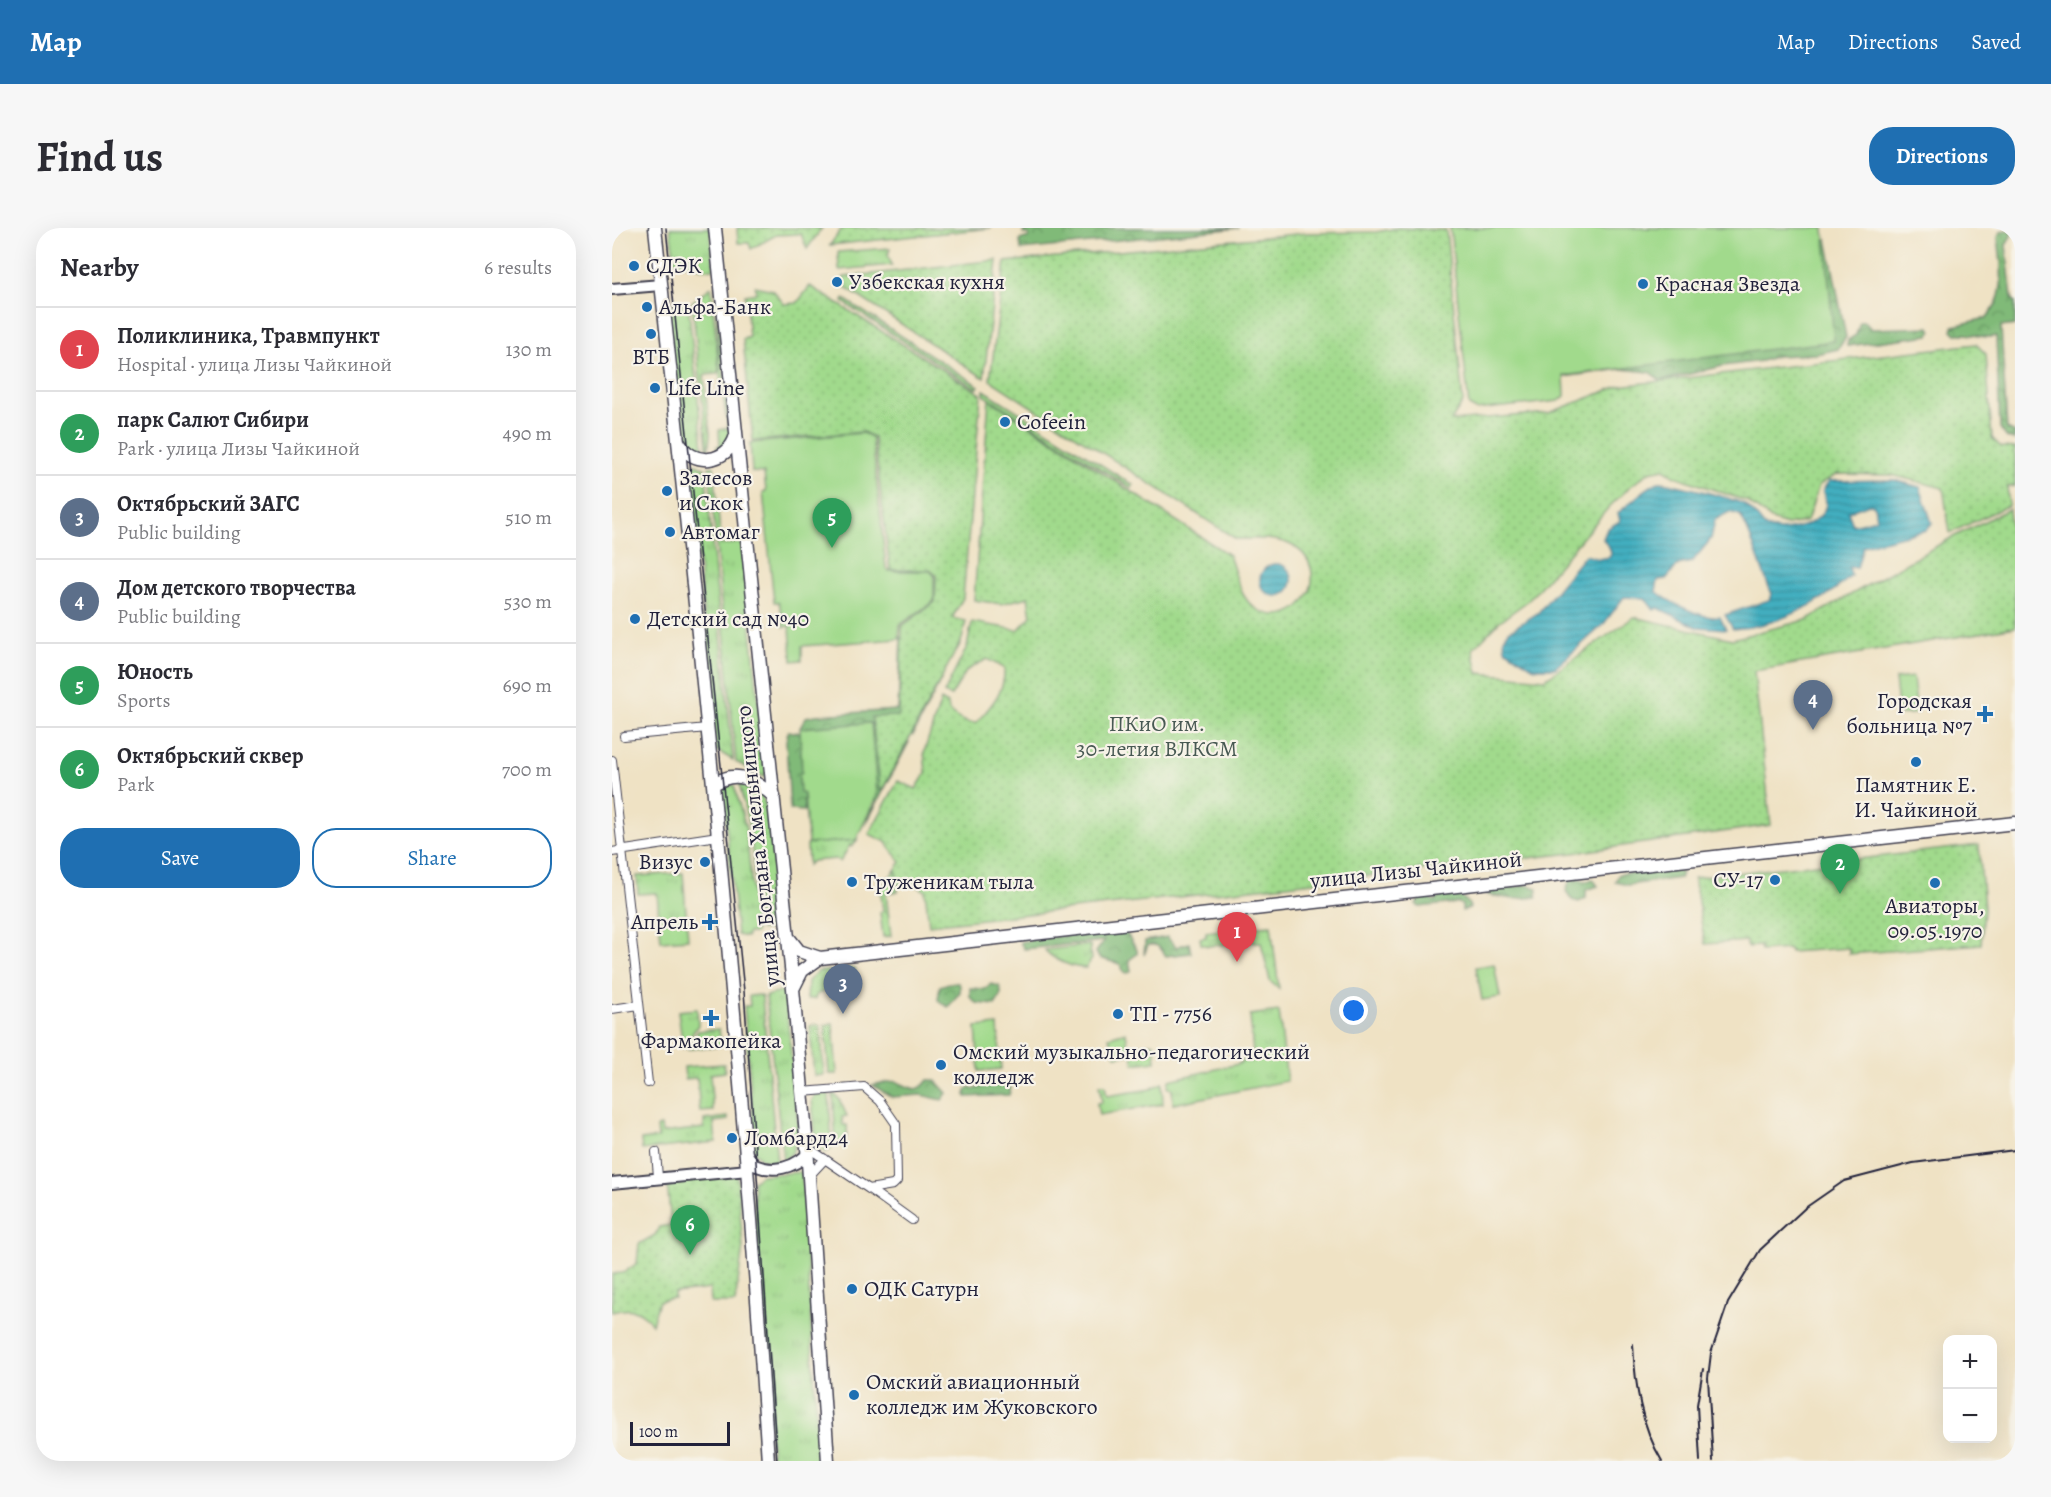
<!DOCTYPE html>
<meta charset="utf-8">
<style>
body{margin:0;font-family:Alegreya,serif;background:#f7f7f7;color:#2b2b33}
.controls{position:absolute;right:18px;bottom:18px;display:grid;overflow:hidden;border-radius:12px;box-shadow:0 6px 24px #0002}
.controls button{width:54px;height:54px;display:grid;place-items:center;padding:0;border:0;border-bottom:2px solid #e1e1e2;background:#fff;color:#2b2b33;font:30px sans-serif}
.scale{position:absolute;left:18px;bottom:15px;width:100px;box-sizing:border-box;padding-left:6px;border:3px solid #22223b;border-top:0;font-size:16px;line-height:21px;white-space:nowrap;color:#22223b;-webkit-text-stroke:4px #f7f3e8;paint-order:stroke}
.you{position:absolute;left:742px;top:783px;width:21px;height:21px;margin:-15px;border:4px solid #fff;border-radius:50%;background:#1a73e8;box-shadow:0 0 0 9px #1a73e833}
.badge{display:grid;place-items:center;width:39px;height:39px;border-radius:50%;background:#1f6fb2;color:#fff;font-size:20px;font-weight:700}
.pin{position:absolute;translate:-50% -50px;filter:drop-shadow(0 2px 3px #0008)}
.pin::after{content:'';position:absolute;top:32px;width:21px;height:18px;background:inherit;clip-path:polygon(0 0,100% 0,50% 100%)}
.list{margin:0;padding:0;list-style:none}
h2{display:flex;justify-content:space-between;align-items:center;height:78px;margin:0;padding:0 24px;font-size:26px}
h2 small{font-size:20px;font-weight:400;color:#7c7c81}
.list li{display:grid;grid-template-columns:39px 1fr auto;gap:18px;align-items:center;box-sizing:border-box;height:84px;padding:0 24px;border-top:2px solid #e1e1e2}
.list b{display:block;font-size:22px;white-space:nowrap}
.list p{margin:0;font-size:20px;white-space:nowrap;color:#7c7c81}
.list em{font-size:20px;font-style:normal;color:#7c7c81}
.actions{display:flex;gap:12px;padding:18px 24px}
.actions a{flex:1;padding:14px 0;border:2px solid #1f6fb2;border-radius:24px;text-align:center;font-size:21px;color:#1f6fb2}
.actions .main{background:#1f6fb2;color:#fff}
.map{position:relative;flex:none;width:1403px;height:1233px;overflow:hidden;border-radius:24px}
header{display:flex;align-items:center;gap:36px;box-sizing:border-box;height:84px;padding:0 30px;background:#1f6fb2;color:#fff}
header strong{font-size:28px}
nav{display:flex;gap:33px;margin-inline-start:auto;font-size:21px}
.intro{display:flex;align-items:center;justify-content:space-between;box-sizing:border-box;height:144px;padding:0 36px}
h1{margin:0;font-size:42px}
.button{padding:15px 27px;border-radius:24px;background:#1f6fb2;color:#fff;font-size:21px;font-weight:700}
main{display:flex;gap:36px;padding:0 36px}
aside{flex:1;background:#fff;border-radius:24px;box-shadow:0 6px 24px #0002}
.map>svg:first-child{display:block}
.grass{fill:url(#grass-tufts);stroke:#627e64;stroke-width:1.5}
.forest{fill:url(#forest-crowns);stroke:#516e5a;stroke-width:1.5}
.park{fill:url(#park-dots);stroke:#627e64;stroke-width:1.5}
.pitch{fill:#a1da8c;stroke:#627e64;stroke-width:1.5}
.water{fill:url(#water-rules);stroke:#32687e;stroke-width:1.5;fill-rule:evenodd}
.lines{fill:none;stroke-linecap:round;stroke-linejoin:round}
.minor-casing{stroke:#413f50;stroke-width:10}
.secondary-casing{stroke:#413f50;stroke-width:14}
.primary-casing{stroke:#413f50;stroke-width:15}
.minor{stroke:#fff;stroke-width:8}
.secondary{stroke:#fff;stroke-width:10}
.primary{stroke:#fff;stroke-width:12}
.tram{stroke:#22223b;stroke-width:1.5}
.rail{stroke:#22223b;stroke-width:2}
.poi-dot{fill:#1f6fb2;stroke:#f7f3e8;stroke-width:2}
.labels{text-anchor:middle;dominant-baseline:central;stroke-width:4.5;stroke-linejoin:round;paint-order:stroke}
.poi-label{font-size:22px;fill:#22223b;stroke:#f7f3e8;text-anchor:start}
.park-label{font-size:22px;fill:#485953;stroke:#f7f3e8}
.street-label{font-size:22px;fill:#22223b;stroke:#f7f3e8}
</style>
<header>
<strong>Map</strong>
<nav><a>Map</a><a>Directions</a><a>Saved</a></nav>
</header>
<div class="intro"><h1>Find us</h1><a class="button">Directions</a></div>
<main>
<aside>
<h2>Nearby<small>6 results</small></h2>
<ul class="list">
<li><span class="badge" style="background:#e0444e">1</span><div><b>Поликлиника, Травмпункт</b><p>Hospital · улица Лизы Чайкиной</p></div><em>130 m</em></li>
<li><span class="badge" style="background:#2e9e5b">2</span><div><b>парк Салют Сибири</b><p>Park · улица Лизы Чайкиной</p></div><em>490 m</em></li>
<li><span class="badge" style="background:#5c6f8a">3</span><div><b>Октябрьский ЗАГС</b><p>Public building</p></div><em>510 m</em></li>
<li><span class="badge" style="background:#5c6f8a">4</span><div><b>Дом детского творчества</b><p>Public building</p></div><em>530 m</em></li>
<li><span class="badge" style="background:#2e9e5b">5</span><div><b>Юность</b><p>Sports</p></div><em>690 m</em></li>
<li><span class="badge" style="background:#2e9e5b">6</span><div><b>Октябрьский сквер</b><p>Park</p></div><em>700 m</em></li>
</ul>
<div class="actions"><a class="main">Save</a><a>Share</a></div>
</aside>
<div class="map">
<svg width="1403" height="1233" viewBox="0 0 1403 1233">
<defs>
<pattern id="grass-tufts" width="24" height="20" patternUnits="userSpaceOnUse" patternTransform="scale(1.5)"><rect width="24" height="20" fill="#a1da8c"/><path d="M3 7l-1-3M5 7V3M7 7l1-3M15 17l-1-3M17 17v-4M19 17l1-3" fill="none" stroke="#8abb7a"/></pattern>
<pattern id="forest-crowns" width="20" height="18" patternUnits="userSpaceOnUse" patternTransform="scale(1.5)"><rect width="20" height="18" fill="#80ba78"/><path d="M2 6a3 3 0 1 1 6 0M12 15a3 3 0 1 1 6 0" fill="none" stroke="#689764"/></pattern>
<pattern id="park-dots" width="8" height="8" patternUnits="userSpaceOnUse" patternTransform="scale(1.5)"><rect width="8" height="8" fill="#a1da8c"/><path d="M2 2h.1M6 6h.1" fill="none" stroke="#8abb7a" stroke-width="1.8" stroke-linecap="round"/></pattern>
<pattern id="water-rules" width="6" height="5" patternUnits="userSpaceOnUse" patternTransform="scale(1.5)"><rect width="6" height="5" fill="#42afc0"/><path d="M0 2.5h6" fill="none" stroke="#378e9d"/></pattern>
</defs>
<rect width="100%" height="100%" fill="#f7f3e8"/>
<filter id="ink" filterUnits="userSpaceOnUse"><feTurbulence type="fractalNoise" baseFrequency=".0167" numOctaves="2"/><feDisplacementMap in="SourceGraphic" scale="12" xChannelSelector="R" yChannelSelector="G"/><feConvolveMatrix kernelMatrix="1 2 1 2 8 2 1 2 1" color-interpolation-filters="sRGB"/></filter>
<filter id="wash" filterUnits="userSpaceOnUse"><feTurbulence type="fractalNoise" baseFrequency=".008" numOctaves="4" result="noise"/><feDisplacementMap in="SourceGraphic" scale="24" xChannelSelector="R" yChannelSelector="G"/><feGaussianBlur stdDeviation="1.35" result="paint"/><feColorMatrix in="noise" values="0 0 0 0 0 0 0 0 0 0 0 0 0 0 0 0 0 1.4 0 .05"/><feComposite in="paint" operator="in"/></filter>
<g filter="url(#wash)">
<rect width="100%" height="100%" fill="#efe2c4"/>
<path class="grass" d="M58 0H98L102 41C88 43 80 34 63 35Z
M278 20 276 27 280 37 227 42 226 24Z
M103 57 118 204 114 219 105 226V218H108L107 202 116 200 108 146Z
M99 59 107 141 105 146 92 147 98 206 96 228 80 74Z
M232 71 367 158 365 161 231 74Z
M76 75 92 229 71 217 55 78Z
M372 162 521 257 519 260 372 167Z
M84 236 93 240 121 532 104 522 78 239Z
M97 239H102L109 317 126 315V305L129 307 154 546 152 549 124 534Z
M127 556 148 565 156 580 167 702H148L138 602Z
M122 557 134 601 144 701 143 705H136L134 709 125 707 111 564 114 558Z
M245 612 240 619 238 617 228 634 224 631 200 633 196 637 195 616Z
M284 641 286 663 274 665 279 708 271 709 268 684 271 683 269 666 266 664Z
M71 645 76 711 49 713 45 665 26 666 25 648Z
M659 697 667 761 658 753 649 714H629L627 707H623L622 700Z
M619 701 620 708 615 709 616 716 596 718 589 716 588 710 594 709V704Z
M478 717 479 732 474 740C461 740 441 732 433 722Z
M243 740 245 759 227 761 225 741Z
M207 743H218V762L205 766 203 771H195L196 753Z
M173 763 187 907 180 925 171 933 154 768Z
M148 767 150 769 165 934C147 936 134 919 142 903L132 778H138L137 768Z
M85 781 86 797 71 820 66 783Z
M667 783 675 853 561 876 560 861 556 860 557 852 626 836 641 827 638 787Z
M221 796 225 846H217L213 797Z
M208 797 212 847 202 848 198 798Z
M107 801 109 818 75 821 86 803Z
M514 804 516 818 542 815 544 833 522 836 520 826 504 828 497 809Z
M112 836 113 844 98 846 101 883 88 884 85 850 73 851 72 839Z
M550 855 551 876 487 887 485 875 490 874 487 857H493L495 868 539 861Z
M221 865 227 871 235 888 230 889 231 897H235C236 909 235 912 224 918Z
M217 866 220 920 214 924 204 916 200 872 203 867Z
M116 889V892L102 894 104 914 30 922 29 912 46 910 45 899 49 898 50 905 92 900V892Z
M190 944 207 1233H160L141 953 149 947Z"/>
<path class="forest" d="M430 0H627L409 22 408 12 417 9V6H411L412 2Z
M1393 2 1399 3V8L1394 17 1400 70 1403 74V97L1389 99 1395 201 1403 205 1402 212 1395 210 1388 200 1384 108C1371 112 1360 104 1344 106L1340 102 1341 98 1374 90C1396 70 1389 37 1386 9L1388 4Z
M1211 9 1215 11 1234 109 1226 121 1204 126 1164 128 1150 133 1111 138 1057 151 1048 152 1037 144 1010 141 951 149Z
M1248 94H1253L1259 101 1318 99 1320 103 1317 107 1235 118 1236 112 1244 107Z
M340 370 345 382 341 388 349 415 343 425 337 427 328 439 331 448 301 507 289 508V513L297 514 253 598 264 574 259 495 188 500 194 489 204 487 286 482 289 409 295 400Z
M176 503 188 505 190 544 187 548 188 563 192 566V583L178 582 174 513Z
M1064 642 1070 645 1068 650 1016 657 1003 654 1007 646Z
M969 651 973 654 981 651 986 658 974 662V670L967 674 960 672 954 663 958 652Z
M914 657 926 660 925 669 902 671 875 667 878 659 892 661Z
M829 667C841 666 855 667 858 680L850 683V677L846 675 807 679 804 676 807 671 816 670 823 673Z
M513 703 525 722V726L517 732 519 743 516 745 512 744 508 736 487 730 484 724 492 713 412 721 408 714C415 712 467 705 473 706 484 708 501 708 513 703Z
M555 709 564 719 577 715 579 725 554 728C549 721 547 715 536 717L532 727 533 713Z
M337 755H346L348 758V764L336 779 326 772 328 758Z
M379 756 387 758C392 766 387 770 383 777L364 775 358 769V760L373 761Z
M316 852H323L335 865 330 872 309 867 280 869 260 857C267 856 279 852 285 854 297 858 305 868 316 852Z
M388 853 399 858 397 867 354 869V862L358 859 363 861Z"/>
<path class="park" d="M125 0H210L195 21 189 6 164 7 139 21 137 15H126Z
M230 0H379L218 17Z
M786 0 834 2 851 174 839 193 937 185 1007 158 1364 116 1374 126 1380 210 1389 219 1403 220V258L1395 259 1397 277 1338 305 1331 260 1280 247 1225 246 1207 257 1195 293 1175 297 1162 293 1134 273 1063 248 1052 241 1037 244 1019 258 997 279 917 372 887 394 861 421 866 445 933 451 1022 389 1120 411 1194 392 1339 310 1397 281 1403 343V399L1142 443 1159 597 961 625 317 697 313 663 301 655 285 656 284 641 289 634 274 614 257 606 286 553 304 561 314 545 312 524 329 472 336 476 337 483C345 490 353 496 364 495 378 479 394 463 392 440L375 431 355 442 339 468 332 465 355 419 360 394 406 402 419 388 416 369 389 376 362 372 377 171 617 327C623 343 628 370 643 380 688 409 725 340 679 317 662 309 642 311 624 311L378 152 393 34 694 5 764 4Z
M385 32 372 150 229 57 232 49Z
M143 58 161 62 172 76 185 75 198 58 369 166 351 370 340 390 354 393 350 411 269 564 260 489 287 488 290 398 323 374 324 347 318 342H278L262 209 251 204 141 213 131 111 137 109 133 67 144 65Z
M1367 617 1372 681 1369 716 1237 726V720L1178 724 1177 721 1149 723 1148 718 1135 719 1134 713 1093 716 1082 650Z
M125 947 131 1019 123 1075H99L98 1061 62 1065V1070L47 1073 40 1096C29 1081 19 1079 0 1084V1046L11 1045 25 1035 27 1016 43 1007 47 999 59 997 55 954Z"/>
<path class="pitch" d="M838 0H1212L1222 113 952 148 953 168 947 173 864 182 857 178Z
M250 205 260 209 274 340 277 343H318L322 347V373L288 397 287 411 190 418V432L180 433 178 398 172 399 167 374H162L151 264 154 263 152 245 140 244 138 215Z
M1301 449 1305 485 1287 487 1283 451Z
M259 495 265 567 244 612 196 616 192 566 188 564 187 547 190 544 188 500Z
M882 736 888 769 870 772 864 739Z
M386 797 389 841 367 843 364 799Z"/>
<path class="water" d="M1282 252 1308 259 1320 295 1314 302 1251 318 1245 340 1237 339 1239 348C1209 377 1161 399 1121 401L1113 387 1157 372 1160 366C1148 340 1142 311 1128 287L1117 284 1103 292 1099 311 1080 334 1066 337 1054 351 1046 352 1044 363C1056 374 1093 392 1108 389L1114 401 1085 399 1046 380 1042 382 1033 370 1012 369 991 397 943 440H922L893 421 892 410 897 403 926 385 973 327 987 331 998 329 999 323 991 311 995 301 1008 293 1006 285C1018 276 1033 259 1047 254 1053 253 1124 271 1131 276 1140 281 1147 292 1153 299 1170 306 1206 299 1213 280 1216 273 1211 269 1211 262L1217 253ZM1257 276 1262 277 1264 291 1241 297 1236 284Z
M648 352a16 16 0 1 1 32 0a16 16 0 1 1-32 0Z"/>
</g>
<g filter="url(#ink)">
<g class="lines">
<g class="minor-casing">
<path id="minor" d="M12 508 95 500
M0 532 36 855
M0 624 106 608
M0 781 27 777
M190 864 252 859 268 873 284 896 285 953 281 957 257 961 195 919
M44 924 46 949
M198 947 213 931
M257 961 300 992"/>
</g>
<g class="secondary-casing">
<path id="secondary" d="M0 61 49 57
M135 926 142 937C162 945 181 940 196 926
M0 955 136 942"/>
</g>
<g class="primary-casing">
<path id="primary" d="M43 0C88 410 130 821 156 1233
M103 0 180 749 195 919 216 1233
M66 213C80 240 116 236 124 207
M101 557C124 540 142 552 162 568
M176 709 187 723 208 730 1403 595
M182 759 190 743 208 730"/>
</g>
<use href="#minor" class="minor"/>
<use href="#secondary" class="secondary"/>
<use href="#primary" class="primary"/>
<path class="tram" d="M54 0 132 763 165 1233"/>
<path class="rail" d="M1021 1116C1023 1157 1029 1198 1050 1233
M1088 1233 1085 1177 1091 1141
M1101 1233 1096 1150 1099 1125 1116 1075 1148 1022 1193 980 1232 953 1301 935 1403 922"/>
</g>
</g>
<g class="poi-dot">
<circle cx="22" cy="38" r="6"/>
<circle cx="225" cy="54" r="6"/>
<circle cx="1031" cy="56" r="6"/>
<circle cx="35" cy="79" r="6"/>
<circle cx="39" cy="106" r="6"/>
<circle cx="43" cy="160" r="6"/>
<circle cx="393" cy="194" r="6"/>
<circle cx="55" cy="263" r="6"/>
<circle cx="58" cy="304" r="6"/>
<circle cx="23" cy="391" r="6"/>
<path d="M1370 477h6v6h6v6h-6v6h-6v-6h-6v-6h6z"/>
<circle cx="1304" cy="534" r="6"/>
<circle cx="93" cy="634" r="6"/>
<circle cx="1163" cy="652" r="6"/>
<circle cx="240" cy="654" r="6"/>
<circle cx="1323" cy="655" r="6"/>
<path d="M95 685h6v6h6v6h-6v6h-6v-6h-6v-6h6z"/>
<circle cx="506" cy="786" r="6"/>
<path d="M96 781h6v6h6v6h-6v6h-6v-6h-6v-6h6z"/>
<circle cx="329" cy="837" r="6"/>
<circle cx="120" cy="910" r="6"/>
<circle cx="240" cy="1061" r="6"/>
<circle cx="242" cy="1167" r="6"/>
</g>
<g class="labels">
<g class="poi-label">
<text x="34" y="38">СДЭК</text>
<text x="237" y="54">Узбекская кухня</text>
<text x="1043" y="56">Красная Звезда</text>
<text x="47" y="79">Альфа-Банк</text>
<text x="39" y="129" text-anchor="middle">ВТБ</text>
<text x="55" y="160">Life Line</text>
<text x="405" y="194">Cofeein</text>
<text x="67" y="250">Залесов<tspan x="67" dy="25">и Скок</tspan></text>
<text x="70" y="304">Автомаг</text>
<text x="35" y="391">Детский сад №40</text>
<text x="1360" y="473" text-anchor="end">Городская<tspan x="1360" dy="25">больница №7</tspan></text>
<text x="1304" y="557" text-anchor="middle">Памятник Е.<tspan x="1304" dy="25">И. Чайкиной</tspan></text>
<text x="81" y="634" text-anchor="end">Визус</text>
<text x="1151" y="652" text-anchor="end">СУ-17</text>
<text x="252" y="654">Труженикам тыла</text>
<text x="1323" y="678" text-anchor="middle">Авиаторы,<tspan x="1323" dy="25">09.05.1970</tspan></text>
<text x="86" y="694" text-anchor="end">Апрель</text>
<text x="518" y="786">ТП - 7756</text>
<text x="99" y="813" text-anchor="middle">Фармакопейка</text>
<text x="341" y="824">Омский музыкально-педагогический<tspan x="341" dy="25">колледж</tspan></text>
<text x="132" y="910">Ломбард24</text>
<text x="252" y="1061">ОДК Сатурн</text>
<text x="254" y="1154">Омский авиационный<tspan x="254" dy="25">колледж им Жуковского</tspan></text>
</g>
<g class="park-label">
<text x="545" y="496">ПКиО им.<tspan x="545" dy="25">30-летия ВЛКСМ</tspan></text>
</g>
<g class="street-label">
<text transform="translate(146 618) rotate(-96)">улица Богдана Хмельницкого</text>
<text transform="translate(804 642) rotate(-6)">улица Лизы Чайкиной</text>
</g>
</g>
</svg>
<div class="controls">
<button>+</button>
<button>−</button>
</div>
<div class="scale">100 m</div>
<div class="you"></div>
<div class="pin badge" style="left:625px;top:734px;background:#e0444e">1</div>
<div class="pin badge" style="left:1228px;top:666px;background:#2e9e5b">2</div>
<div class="pin badge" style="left:231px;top:786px;background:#5c6f8a">3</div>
<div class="pin badge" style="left:1201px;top:502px;background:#5c6f8a">4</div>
<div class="pin badge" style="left:220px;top:320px;background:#2e9e5b">5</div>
<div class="pin badge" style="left:78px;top:1027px;background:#2e9e5b">6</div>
</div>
</main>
